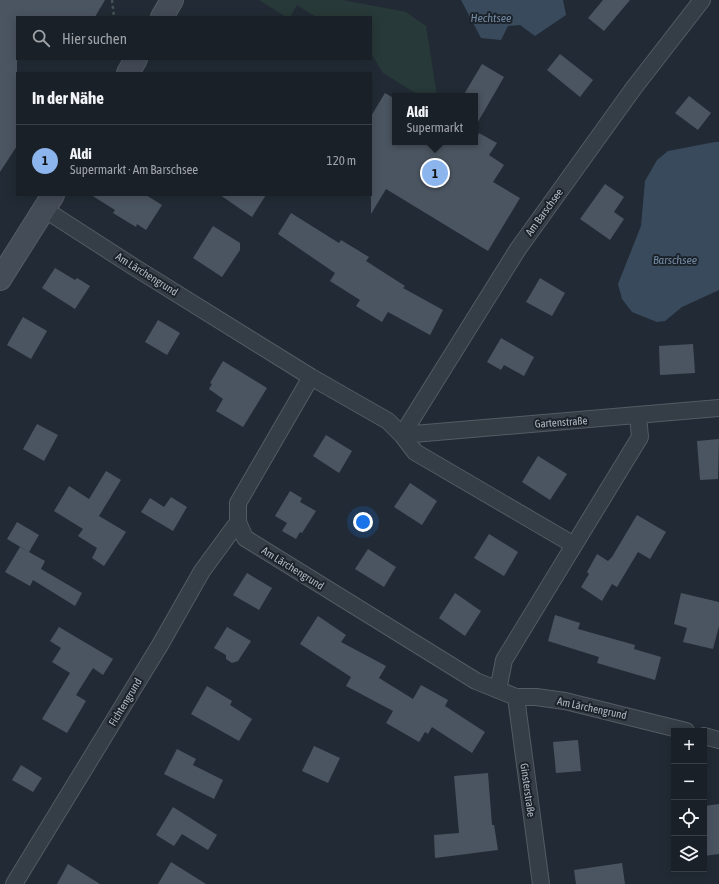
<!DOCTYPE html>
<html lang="de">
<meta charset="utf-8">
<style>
body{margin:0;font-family:"Asap Condensed",sans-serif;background:#272d34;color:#f1f3f6}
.controls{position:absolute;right:12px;bottom:12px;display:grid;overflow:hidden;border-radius:0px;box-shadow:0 2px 10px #0003}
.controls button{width:36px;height:36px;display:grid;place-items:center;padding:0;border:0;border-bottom:1px solid #383e45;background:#1a2028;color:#f1f3f6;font:20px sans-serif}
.you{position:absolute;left:363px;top:522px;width:14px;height:14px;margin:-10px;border:3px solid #fff;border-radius:50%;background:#1a73e8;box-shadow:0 0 0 6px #1a73e833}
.badge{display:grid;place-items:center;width:26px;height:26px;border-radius:50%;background:#8bb5ec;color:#111;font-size:13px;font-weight:700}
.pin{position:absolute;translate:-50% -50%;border:2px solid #fff;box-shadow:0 1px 4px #0006}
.popup{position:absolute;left:392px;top:93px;width:86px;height:52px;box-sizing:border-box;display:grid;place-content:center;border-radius:0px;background:#1a2028;filter:drop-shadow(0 1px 3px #0005);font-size:13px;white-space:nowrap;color:#9fa3a8}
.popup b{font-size:15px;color:#f1f3f6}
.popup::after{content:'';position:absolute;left:50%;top:100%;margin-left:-8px;border:8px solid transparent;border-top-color:#1a2028}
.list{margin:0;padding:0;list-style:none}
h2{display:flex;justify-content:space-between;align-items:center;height:52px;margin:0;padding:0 16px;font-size:17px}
h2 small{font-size:13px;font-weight:400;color:#9fa3a8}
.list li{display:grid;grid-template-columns:26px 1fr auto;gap:12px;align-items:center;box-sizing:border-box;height:72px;padding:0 16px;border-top:1px solid #383e45}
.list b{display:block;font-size:15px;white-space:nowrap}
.list p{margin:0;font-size:13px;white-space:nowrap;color:#9fa3a8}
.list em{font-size:13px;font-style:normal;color:#9fa3a8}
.icon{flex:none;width:22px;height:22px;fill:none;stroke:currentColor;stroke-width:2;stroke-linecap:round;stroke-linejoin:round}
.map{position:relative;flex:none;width:719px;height:884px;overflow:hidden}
.search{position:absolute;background:#1a2028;box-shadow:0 2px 10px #0003;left:16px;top:16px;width:356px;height:44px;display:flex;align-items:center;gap:10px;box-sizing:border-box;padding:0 14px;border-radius:0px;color:#9fa3a8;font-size:15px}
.panel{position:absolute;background:#1a2028;box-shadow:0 2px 10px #0003;left:16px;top:72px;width:356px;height:124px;border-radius:0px}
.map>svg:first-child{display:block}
.green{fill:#273938}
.water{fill:#394a5d}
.building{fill:#4b5561}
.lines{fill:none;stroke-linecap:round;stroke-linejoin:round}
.street-casing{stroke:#535b63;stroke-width:18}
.secondary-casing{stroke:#535b63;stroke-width:24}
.path{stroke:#445456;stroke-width:2.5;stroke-dasharray:3 3;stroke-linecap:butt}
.street{stroke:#353d46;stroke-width:16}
.secondary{stroke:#444c58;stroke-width:22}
.labels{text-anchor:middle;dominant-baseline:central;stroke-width:4;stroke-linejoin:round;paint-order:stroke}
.street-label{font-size:11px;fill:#b0b8c2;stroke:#1b222a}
.water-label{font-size:12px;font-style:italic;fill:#738aa3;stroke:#1b222a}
</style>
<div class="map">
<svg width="719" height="884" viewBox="0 0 719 884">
<rect width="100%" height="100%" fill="#222b35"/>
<path class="green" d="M259 0H343L406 12 426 26 437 96H420L383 73 371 53V17H316L297 5 290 17H286Z"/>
<path class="water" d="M461 0H563L566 15 535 36 520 25 508 26 501 40 481 38Z
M715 142H719V290L682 307 665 321 657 322 632 312 622 299 618 284 641 226 645 181 657 160 668 151Z"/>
<path class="building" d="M0 0H105L95 17H17V146L0 172Z
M603 0H630L604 31 588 18Z
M560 54 593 80 580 97 547 70Z
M482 64 504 77 475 127V96H463Z
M385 93 395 99V142H475L479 133 497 143 489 155 504 165 493 182 520 198 488 251 386 189 371 214V116Z
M689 96 711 113 698 130 675 113Z
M605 184 624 197 614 212 624 219 610 240 580 219Z
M91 195H146L162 205 146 230 137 224 136 227 113 213 115 210Z
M220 195H266L252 217Z
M291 213 339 243 341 240 369 257 366 261 405 286 403 288 443 310 430 335 388 312 382 322 356 306 360 300 330 281 335 273 278 234Z
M213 226 240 243V250L222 277 193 258Z
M55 268 75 280 77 278 90 286 75 309 42 288Z
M540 278 565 293 552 316 526 302Z
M23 317 47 331 31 359 7 345Z
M158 320 180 333 167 355 145 342Z
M501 338 534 357 524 376 504 365 501 370 487 362Z
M693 344 695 373 660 375 659 346Z
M223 361 267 388 243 427 216 411 223 399 209 389 212 384 210 383Z
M37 424 58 435 44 461 23 449Z
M326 435 352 451 339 473 313 456Z
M719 439 718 479 700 480 697 441Z
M538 456 567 474 550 500 522 482Z
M106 471 121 480 99 516 126 532 104 566 92 558 97 548 78 536 83 529 54 511 69 486 89 499Z
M410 483 437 501 422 525 394 507Z
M290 491 302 498 300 502 316 511 302 533 300 532 296 539 282 531 287 523 275 516Z
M171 497 187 507 173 531 141 512 150 498 164 507Z
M637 515 666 532 650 559 638 552 617 587 612 584 602 601 581 587 589 574 587 572 597 554 608 561 612 557Z
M17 522 39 535 29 552 7 539Z
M489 534 518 552 504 576 474 558Z
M20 547 45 561 41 569 82 593 75 606 33 580 30 586 5 572Z
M368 549 396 567 384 587 355 569Z
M247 573 272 588 259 610 233 595Z
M455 593 481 611 465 636 439 618Z
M681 593 719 602V626L713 649 683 642 687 628 674 624Z
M555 615 580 623 578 629 635 645 634 649 661 657 655 680 597 663 599 657 548 641Z
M318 616 346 635 341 642 386 666 379 678 413 699 421 685 448 700 445 706 485 732 472 753 432 727 428 734 425 732 419 742 386 723 393 711 346 686 351 677 300 644Z
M59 627 113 659 103 675 93 668 76 695 86 701 67 733 42 719 70 673 52 662 61 648 50 641Z
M227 627 251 641 238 661 232 663 226 659V655L214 648Z
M207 686 232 701 230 705 252 719 239 741 191 714Z
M578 740 581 771 556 773 553 742Z
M314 746 340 758 328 783 302 771Z
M177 749 196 759 193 765 223 780 214 799 164 774Z
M21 765 42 778 33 792 12 780Z
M488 773 492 825H494L498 850 435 858 434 835 459 833 454 776Z
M719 804V854L704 856V806Z
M173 807 217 835 208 850 182 834 174 846 156 835Z
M171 862 206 884H158Z
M622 863 625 884H576L574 870Z
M68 864 100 884H57Z"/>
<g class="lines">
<g class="street-casing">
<path id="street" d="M44 209 134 267 311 377 388 421 402 435 415 452 574 545
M311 377 238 503V522L245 538 476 681 516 697H536L565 701 686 731
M402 435 518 249 633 89 702 0
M402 435 719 408
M498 690 504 660 640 437 638 416
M516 697 541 884
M704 736 719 740
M14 884 160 645 202 571 238 522"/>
</g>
<g class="secondary-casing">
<path id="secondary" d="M162 17 172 0
M128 73 136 59
M0 279 53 195"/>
</g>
<path class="path" d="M112 0 114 17"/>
<use href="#street" class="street"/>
<use href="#secondary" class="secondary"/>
</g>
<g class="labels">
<g class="street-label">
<text transform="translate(544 212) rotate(-54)">Am Barschsee</text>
<text transform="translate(147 274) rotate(32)">Am Lärchengrund</text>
<text transform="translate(561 422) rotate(-4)">Gartenstraße</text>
<text transform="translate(293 568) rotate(32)">Am Lärchengrund</text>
<text transform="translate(125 702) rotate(-59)">Fichtengrund</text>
<text transform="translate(592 708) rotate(12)">Am Lärchengrund</text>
<text transform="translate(528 790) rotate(82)">Ginsterstraße</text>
</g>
<g class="water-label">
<text x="491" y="18">Hechtsee</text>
<text x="675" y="260">Barschsee</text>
</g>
</g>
</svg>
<div class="controls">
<button>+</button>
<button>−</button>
<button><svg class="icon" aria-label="locate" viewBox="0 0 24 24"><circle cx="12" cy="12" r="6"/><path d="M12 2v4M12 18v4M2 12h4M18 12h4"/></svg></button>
<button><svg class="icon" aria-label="layers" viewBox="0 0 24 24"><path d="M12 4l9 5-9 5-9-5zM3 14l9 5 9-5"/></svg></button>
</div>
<div class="you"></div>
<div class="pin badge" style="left:435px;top:173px">1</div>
<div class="popup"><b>Aldi</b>Supermarkt</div>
<div class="search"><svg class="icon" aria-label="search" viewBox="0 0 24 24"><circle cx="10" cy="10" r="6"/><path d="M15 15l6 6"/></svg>Hier suchen</div>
<section class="panel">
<h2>In der Nähe<small></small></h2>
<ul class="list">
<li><span class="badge">1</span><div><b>Aldi</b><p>Supermarkt · Am Barschsee</p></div><em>120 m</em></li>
</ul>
</section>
</div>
